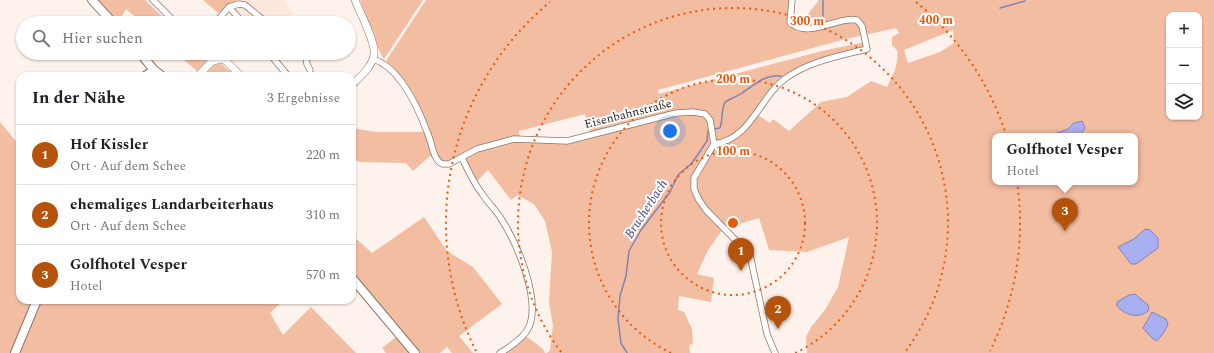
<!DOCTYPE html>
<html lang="de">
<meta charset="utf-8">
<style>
body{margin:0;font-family:Spectral,serif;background:#f2f2f2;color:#202124}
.controls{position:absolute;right:12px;top:12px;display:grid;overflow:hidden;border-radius:8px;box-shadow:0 1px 3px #0004}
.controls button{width:36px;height:36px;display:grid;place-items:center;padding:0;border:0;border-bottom:1px solid #e0e0e0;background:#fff;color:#202124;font:20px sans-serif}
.you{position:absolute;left:670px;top:131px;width:14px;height:14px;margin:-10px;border:3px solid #fff;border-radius:50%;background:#1a73e8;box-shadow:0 0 0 6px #1a73e833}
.badge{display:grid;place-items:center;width:26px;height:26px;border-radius:50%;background:#b45309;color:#fff;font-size:13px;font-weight:700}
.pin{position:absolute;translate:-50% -33px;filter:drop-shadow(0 1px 2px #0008)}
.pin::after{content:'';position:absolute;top:21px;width:14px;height:12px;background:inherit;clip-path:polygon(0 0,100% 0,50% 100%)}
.popup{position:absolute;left:992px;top:133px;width:146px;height:52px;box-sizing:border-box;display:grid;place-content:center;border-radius:8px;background:#fff;filter:drop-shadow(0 1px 3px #0005);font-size:13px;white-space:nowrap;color:#757577}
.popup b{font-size:15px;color:#202124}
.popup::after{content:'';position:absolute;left:50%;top:100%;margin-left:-8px;border:8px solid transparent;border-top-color:#fff}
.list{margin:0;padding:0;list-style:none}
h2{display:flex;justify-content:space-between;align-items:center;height:52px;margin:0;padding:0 16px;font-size:17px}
h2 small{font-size:13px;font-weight:400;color:#757577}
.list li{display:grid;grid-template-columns:26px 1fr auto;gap:12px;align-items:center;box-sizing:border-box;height:60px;padding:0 16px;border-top:1px solid #e0e0e0}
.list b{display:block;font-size:15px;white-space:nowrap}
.list p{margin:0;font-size:13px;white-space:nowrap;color:#757577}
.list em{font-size:13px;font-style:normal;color:#757577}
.icon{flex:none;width:22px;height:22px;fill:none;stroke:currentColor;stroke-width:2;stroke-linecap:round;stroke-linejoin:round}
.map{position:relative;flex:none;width:1214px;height:353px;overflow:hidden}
.search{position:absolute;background:#fff;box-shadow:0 1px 3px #0004;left:16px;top:16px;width:340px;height:44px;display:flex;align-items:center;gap:10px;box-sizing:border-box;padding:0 14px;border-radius:22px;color:#757577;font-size:15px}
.panel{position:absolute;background:#fff;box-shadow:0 1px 3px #0004;left:16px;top:72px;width:340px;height:232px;border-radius:12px}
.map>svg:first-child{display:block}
.built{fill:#fee7dc}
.green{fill:#f3bda2;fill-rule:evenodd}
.water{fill:#aaaff2;stroke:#8383b1}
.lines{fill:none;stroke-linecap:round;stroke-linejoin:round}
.stream{stroke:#8383b1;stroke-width:1.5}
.minor-casing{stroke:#8d7467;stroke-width:7}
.tertiary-casing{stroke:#8d7467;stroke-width:8}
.secondary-casing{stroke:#8d7467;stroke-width:10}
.minor{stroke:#fff;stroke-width:5.5}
.tertiary{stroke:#fff;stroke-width:7}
.secondary{stroke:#fff;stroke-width:8}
.ring{fill:none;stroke:#e8590c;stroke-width:2;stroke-dasharray:2 4}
.labels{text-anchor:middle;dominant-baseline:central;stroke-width:4;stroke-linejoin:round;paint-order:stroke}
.street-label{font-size:12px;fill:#271d18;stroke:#fff}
.water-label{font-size:13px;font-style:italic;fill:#3e3c8a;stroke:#fff}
.centre{fill:#e8590c;stroke:#fff;stroke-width:2}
.ring-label{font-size:12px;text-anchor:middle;font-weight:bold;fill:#e8590c;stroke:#fff;stroke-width:4;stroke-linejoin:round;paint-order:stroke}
</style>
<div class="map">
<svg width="1214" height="353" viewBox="0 0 1214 353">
<rect width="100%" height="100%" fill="#fef2ec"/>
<path class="built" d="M238 0H284L294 14 277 23H245L231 7Z"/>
<path class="green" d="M97 0H145L169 23H142L126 9 118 22Z
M203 0H238L218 13Z
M360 0H423L384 59C379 54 364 10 360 0Z
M426 0H791L790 18 791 27 798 31 805 29V18L819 0H1214V353H807L806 337 811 327 825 310 838 287 849 237 807 252 769 250 759 218 726 228 707 209 698 194 696 181 715 148 731 141 746 130 758 115 770 123 773 119 789 131 821 102 847 97 871 81 887 87C893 73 899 66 897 50L892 46V37L899 33 896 28 846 39 658 90 659 94 822 51 865 42 864 49C838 55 799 61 780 81 762 100 745 144 715 141L711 120 705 113 687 111 663 114 664 118C675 115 693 110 704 116 709 119 710 127 711 133 711 138 712 143 710 148 705 161 693 172 693 187 694 203 712 218 723 229L708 250 697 274 714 278 711 302 679 296 678 310 684 312 692 329 693 343 689 346 690 353H547L550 350 553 325 549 303 552 252 545 221 534 204 517 195 511 200 488 170 476 182 465 159 477 151 515 140 569 142 614 131V126L590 132 585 114 519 131 520 136 477 147 455 160 446 162 430 156 413 171 406 163 360 162 352 159V128L376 132H430L428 125 418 108 407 84 386 61ZM1169 15H1199V117H1169ZM953 30 954 43 940 52 908 63 904 50ZM995 136H1135V182H995Z
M176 53H202L208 59 197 71Z
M221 64 236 76H204L214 65Z
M0 122 20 146V300H33L10 353H0Z
M424 217 447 251 473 267 502 304 459 336 473 353H452L447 347 440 353H420L352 274V235L372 253Z
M40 300H284L270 313 283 335 311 307 356 353H20Z
M526 336 543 349 545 353H504Z
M396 337 410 353H386L382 348Z"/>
<path class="water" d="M1082 121 1085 128 1081 135 1049 136 1068 129 1074 123Z
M1145 229 1150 230 1158 238V248L1136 264H1131L1118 247 1134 239Z
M1135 294 1149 306 1148 311C1139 319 1124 315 1117 306V302L1129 295Z
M1152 312 1166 319 1168 324 1164 332 1157 341 1152 338 1143 328Z"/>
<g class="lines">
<path class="stream" d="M1000 8 1025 1
M823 16V0
M714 129 720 128C723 119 721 111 725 102 730 99 736 97 742 93 755 85 764 74 781 76
M627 353 621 343 618 319 620 296 626 276 629 251 641 230 670 192 678 175 692 163 707 141 708 131"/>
<g class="minor-casing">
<path id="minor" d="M153 0 176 23
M229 7 243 23
M215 23 229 7 239 4 245 5 262 19 281 23
M214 53 218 59
M269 53 288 76
M305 53 307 64 310 70
M373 59C400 67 419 110 428 134 432 144 433 159 442 164H449L477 149 514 139 567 141 676 113 693 112 705 114 710 120 714 144
M714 144C752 139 759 97 786 78 810 61 840 56 867 49L862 26 857 20C836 16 808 40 790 22L792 0
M714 144 694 178V189L699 200 706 210 750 255 767 334 775 353
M462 158C468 170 474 184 483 195 488 203 495 209 500 217 516 241 541 298 529 327 524 338 510 347 500 353"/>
</g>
<g class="tertiary-casing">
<path id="tertiary" d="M198 76 211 62 221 59 226 61 241 76
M352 85C360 77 372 67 374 55 376 42 360 13 355 0"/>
</g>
<g class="secondary-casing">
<path id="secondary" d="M92 0 113 23
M140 53 154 70 162 76
M145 76 154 70
M352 278 415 353
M15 353 37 300"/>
</g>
<use href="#minor" class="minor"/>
<use href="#tertiary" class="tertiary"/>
<use href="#secondary" class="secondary"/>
</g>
<g class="ring">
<circle cx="733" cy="223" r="72"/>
<path d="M671 353A144 144 0 1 1 795 353"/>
<path d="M561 352A215 215 0 1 1 905 352"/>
<path d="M476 351A287 287 0 0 1 550 2M916 2A287 287 0 0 1 990 351"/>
</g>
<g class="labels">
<g class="street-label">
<text transform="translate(628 114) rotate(-14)">Eisenbahnstraße</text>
</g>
<g class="water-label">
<text transform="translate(646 209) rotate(-57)">Brucherbach</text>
</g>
</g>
<circle cx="733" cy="223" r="6" class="centre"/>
<g class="ring-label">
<text x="936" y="24">400 m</text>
<text x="807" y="25">300 m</text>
<text x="733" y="83">200 m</text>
<text x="733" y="155">100 m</text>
</g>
</svg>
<div class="controls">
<button>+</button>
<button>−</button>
<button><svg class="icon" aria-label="layers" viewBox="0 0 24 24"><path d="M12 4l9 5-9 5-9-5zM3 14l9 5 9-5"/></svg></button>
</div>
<div class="you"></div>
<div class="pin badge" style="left:741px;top:271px">1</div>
<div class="pin badge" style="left:778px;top:329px">2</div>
<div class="pin badge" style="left:1065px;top:231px">3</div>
<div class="popup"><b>Golfhotel Vesper</b>Hotel</div>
<div class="search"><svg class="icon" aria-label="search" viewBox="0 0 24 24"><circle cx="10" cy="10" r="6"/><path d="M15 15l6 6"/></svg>Hier suchen</div>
<section class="panel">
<h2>In der Nähe<small>3 Ergebnisse</small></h2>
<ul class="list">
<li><span class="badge">1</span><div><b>Hof Kissler</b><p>Ort · Auf dem Schee</p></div><em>220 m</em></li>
<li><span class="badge">2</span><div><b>ehemaliges Landarbeiterhaus</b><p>Ort · Auf dem Schee</p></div><em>310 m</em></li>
<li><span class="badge">3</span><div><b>Golfhotel Vesper</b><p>Hotel</p></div><em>570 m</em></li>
</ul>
</section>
</div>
